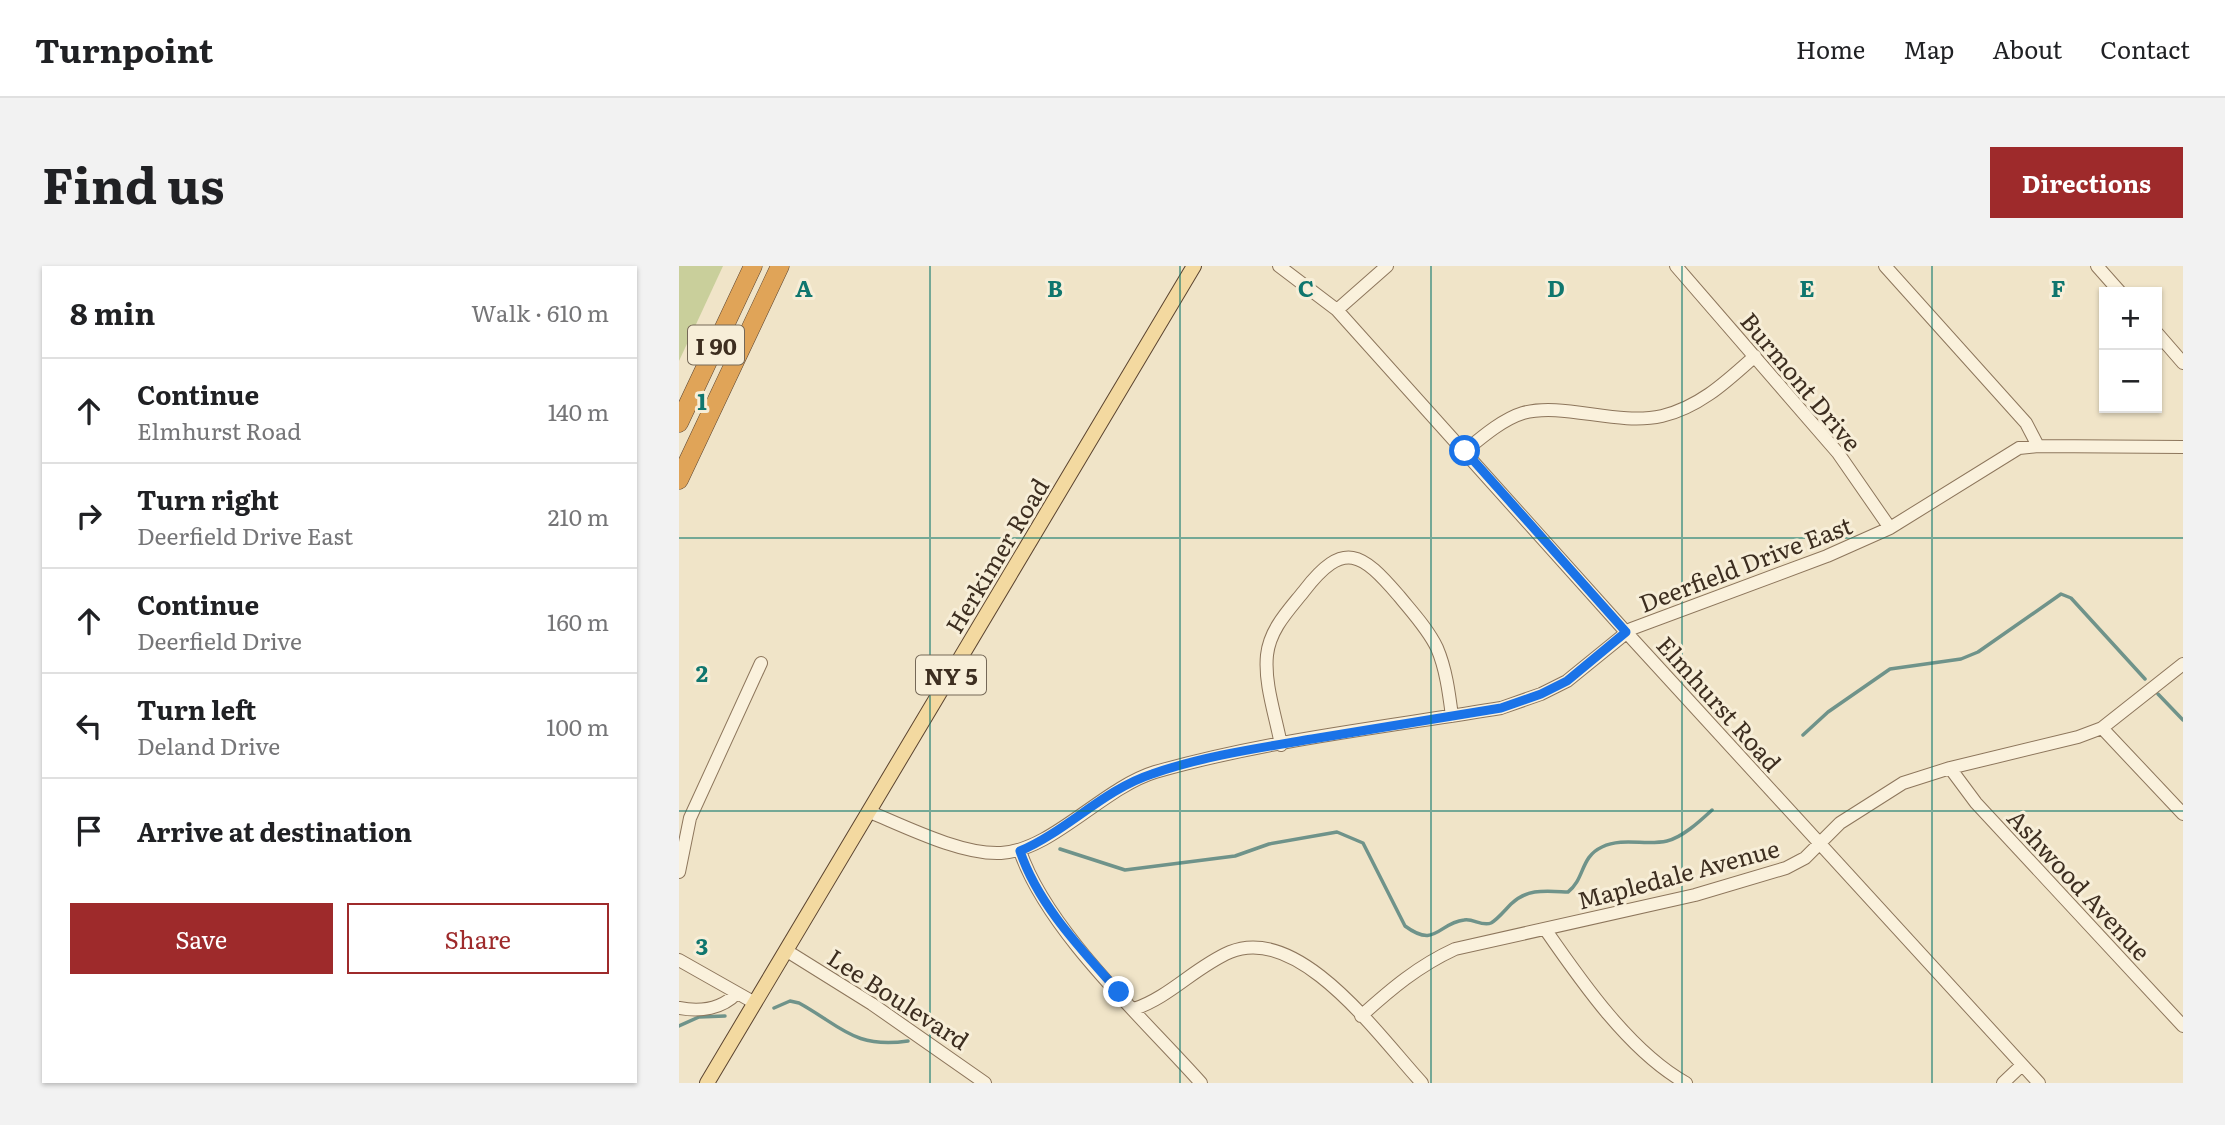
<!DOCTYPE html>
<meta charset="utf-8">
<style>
body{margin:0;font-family:Literata,serif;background:#f2f2f2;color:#202124}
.controls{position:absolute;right:21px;top:21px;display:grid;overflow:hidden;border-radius:0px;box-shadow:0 2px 5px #0004}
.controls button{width:63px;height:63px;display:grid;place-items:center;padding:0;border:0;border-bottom:2px solid #e0e0e0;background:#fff;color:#202124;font:35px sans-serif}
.stop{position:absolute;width:21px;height:21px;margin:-16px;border:5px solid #1a73e8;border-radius:50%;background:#fff}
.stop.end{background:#1a73e8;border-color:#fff;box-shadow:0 2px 7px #0008}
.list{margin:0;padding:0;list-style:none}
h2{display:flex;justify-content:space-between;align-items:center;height:91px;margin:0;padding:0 28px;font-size:30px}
h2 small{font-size:23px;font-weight:400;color:#757577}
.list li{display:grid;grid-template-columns:46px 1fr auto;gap:21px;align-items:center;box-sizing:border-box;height:105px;padding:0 28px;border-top:2px solid #e0e0e0}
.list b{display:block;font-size:26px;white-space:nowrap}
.list p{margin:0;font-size:23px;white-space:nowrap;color:#757577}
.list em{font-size:23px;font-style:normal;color:#757577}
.actions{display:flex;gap:14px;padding:21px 28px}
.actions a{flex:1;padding:16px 0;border:2px solid #9e2a2b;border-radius:0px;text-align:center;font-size:24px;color:#9e2a2b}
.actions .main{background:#9e2a2b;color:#fff}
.icon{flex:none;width:38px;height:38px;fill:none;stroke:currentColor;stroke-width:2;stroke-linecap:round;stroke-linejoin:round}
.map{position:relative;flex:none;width:1504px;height:817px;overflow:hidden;border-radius:0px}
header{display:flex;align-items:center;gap:42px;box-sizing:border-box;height:98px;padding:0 35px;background:#fff;border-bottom:2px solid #e0e0e0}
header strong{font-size:33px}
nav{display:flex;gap:38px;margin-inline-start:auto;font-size:24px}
.intro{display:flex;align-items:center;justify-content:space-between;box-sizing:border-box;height:168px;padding:0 42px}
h1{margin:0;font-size:49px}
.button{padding:18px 32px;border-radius:0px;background:#9e2a2b;color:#fff;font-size:24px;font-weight:700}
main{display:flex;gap:42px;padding:0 42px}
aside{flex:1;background:#fff;border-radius:0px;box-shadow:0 2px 5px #0004}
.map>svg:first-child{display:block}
.green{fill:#c9cf9b}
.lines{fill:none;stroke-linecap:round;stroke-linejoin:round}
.stream{stroke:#6f938a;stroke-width:3.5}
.minor-casing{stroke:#8d765c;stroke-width:14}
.major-casing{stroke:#5b4430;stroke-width:16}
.highway-casing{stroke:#5b4430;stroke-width:19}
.minor{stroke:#faf1dc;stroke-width:12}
.major{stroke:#f3d9a0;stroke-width:14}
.highway{stroke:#e0a458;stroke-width:18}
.route{stroke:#1a73e8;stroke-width:9}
.grid{fill:none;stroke:#0f766e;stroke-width:2;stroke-opacity:0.55}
.labels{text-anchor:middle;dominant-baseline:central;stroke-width:6;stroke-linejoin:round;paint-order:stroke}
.shield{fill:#f7eed8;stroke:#756857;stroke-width:2}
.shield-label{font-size:23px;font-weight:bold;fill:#3d2e20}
.street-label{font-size:24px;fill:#3d2e20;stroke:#f7eed8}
.grid-label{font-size:23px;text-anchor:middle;font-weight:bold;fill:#0f766e;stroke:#f7eed8;stroke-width:6;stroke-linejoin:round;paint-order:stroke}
</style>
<header>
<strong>Turnpoint</strong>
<nav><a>Home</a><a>Map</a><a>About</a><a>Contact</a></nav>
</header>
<div class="intro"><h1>Find us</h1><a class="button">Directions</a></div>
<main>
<aside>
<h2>8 min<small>Walk · 610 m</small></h2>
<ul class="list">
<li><svg class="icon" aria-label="ahead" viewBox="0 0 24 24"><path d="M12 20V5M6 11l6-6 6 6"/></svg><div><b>Continue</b><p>Elmhurst Road</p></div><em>140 m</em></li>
<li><svg class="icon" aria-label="right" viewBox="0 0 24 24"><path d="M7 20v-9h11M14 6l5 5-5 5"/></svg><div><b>Turn right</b><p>Deerfield Drive East</p></div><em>210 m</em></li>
<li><svg class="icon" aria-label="ahead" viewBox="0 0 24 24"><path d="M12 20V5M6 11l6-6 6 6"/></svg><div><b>Continue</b><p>Deerfield Drive</p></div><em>160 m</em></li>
<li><svg class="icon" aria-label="left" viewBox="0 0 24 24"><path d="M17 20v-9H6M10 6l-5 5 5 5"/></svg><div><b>Turn left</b><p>Deland Drive</p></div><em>100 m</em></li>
<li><svg class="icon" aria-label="arrive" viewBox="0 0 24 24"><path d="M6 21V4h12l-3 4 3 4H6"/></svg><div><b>Arrive at destination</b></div></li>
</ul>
<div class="actions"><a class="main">Save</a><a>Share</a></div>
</aside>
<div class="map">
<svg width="1504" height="817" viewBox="0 0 1504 817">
<rect width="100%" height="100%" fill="#f0e4c8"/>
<path class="green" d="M0 0H44L0 95Z"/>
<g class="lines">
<path class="stream" d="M1479 428 1504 454
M1124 469 1149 446 1211 403 1282 393 1299 386 1382 328 1392 332 1466 413
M381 583 446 604 556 590 590 578 658 566 684 577 726 660C757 683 759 657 785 654 794 652 803 661 812 657 819 653 826 644 832 638 849 622 867 625 889 626 906 613 901 591 923 581 944 571 967 580 988 575 1004 571 1021 555 1033 544
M95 742 111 735 120 737C162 760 175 783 229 775
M0 760 20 751 46 750"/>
<g class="minor-casing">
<path id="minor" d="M600 0 658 44 947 366 1360 817
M997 0 1159 187 1211 262
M1206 0 1347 157 1359 180
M1418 0 1441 26
M658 44 708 0
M1478 67 1504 97
M786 185C803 171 824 153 844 147 885 136 937 160 983 150 1021 141 1048 115 1076 90
M1423 462 1504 548
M602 479C597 451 585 418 588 389 591 363 609 345 625 325 665 273 683 287 720 330 733 346 749 363 758 382 767 403 770 427 773 450
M1271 502 1297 537 1504 760
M191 546C227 561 283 589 322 587 372 585 424 522 476 506 588 474 707 461 822 442L862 428 888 415 952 363 1148 290 1211 262 1340 182 1359 180 1504 181
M341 585C368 665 465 753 522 817
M0 606 11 552 82 397
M866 663C902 715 951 786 1007 817
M108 685 193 738 306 817
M0 694 76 737
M0 742C21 746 43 743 58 727
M455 743C491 731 516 701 551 686 621 657 702 773 743 817
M682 750C712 723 739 700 776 683L1016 629 1107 602 1126 592 1161 557 1224 517 1271 502 1399 471 1423 462 1504 398
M1324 817 1343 799"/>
</g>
<g class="major-casing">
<path id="major" d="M28 817 515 0"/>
</g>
<g class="highway-casing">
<path id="highway" d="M0 157 74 0
M0 214 101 0"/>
</g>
<use href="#minor" class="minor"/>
<use href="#major" class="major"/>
<use href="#highway" class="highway"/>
</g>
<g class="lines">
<path class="route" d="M440 726C403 684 359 639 341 585 388 565 424 524 473 508 524 490 580 482 633 473 696 463 759 452 822 442L862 428 888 415 947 366 786 185"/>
</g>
<path class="grid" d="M251 0V817M501 0V817M752 0V817M1003 0V817M1253 0V817M0 272H1504M0 545H1504"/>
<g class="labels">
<g class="shield">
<rect x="9" y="59.5" width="56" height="39" rx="5"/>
<rect x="237" y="389.5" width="70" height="39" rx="5"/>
</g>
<g class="shield-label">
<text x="37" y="79">I 90</text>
<text x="272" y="409">NY 5</text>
</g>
<g class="street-label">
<text transform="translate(1123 115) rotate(50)">Burmont Drive</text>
<text transform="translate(317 289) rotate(-59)">Herkimer Road</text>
<text transform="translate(1066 297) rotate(-21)">Deerfield Drive East</text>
<text transform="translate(1041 437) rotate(48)">Elmhurst Road</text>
<text transform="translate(999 607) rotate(-15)">Mapledale Avenue</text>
<text transform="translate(1401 618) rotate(47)">Ashwood Avenue</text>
<text transform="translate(220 732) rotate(33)">Lee Boulevard</text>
</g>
</g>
<g class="grid-label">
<text x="125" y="31">A</text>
<text x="376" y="31">B</text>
<text x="627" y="31">C</text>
<text x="877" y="31">D</text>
<text x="1128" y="31">E</text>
<text x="1379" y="31">F</text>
<text x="23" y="144">1</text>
<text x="23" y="416">2</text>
<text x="23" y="689">3</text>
</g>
</svg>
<div class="controls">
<button>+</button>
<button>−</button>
</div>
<div class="stop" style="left:786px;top:185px"></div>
<div class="stop end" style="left:440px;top:726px"></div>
</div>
</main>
